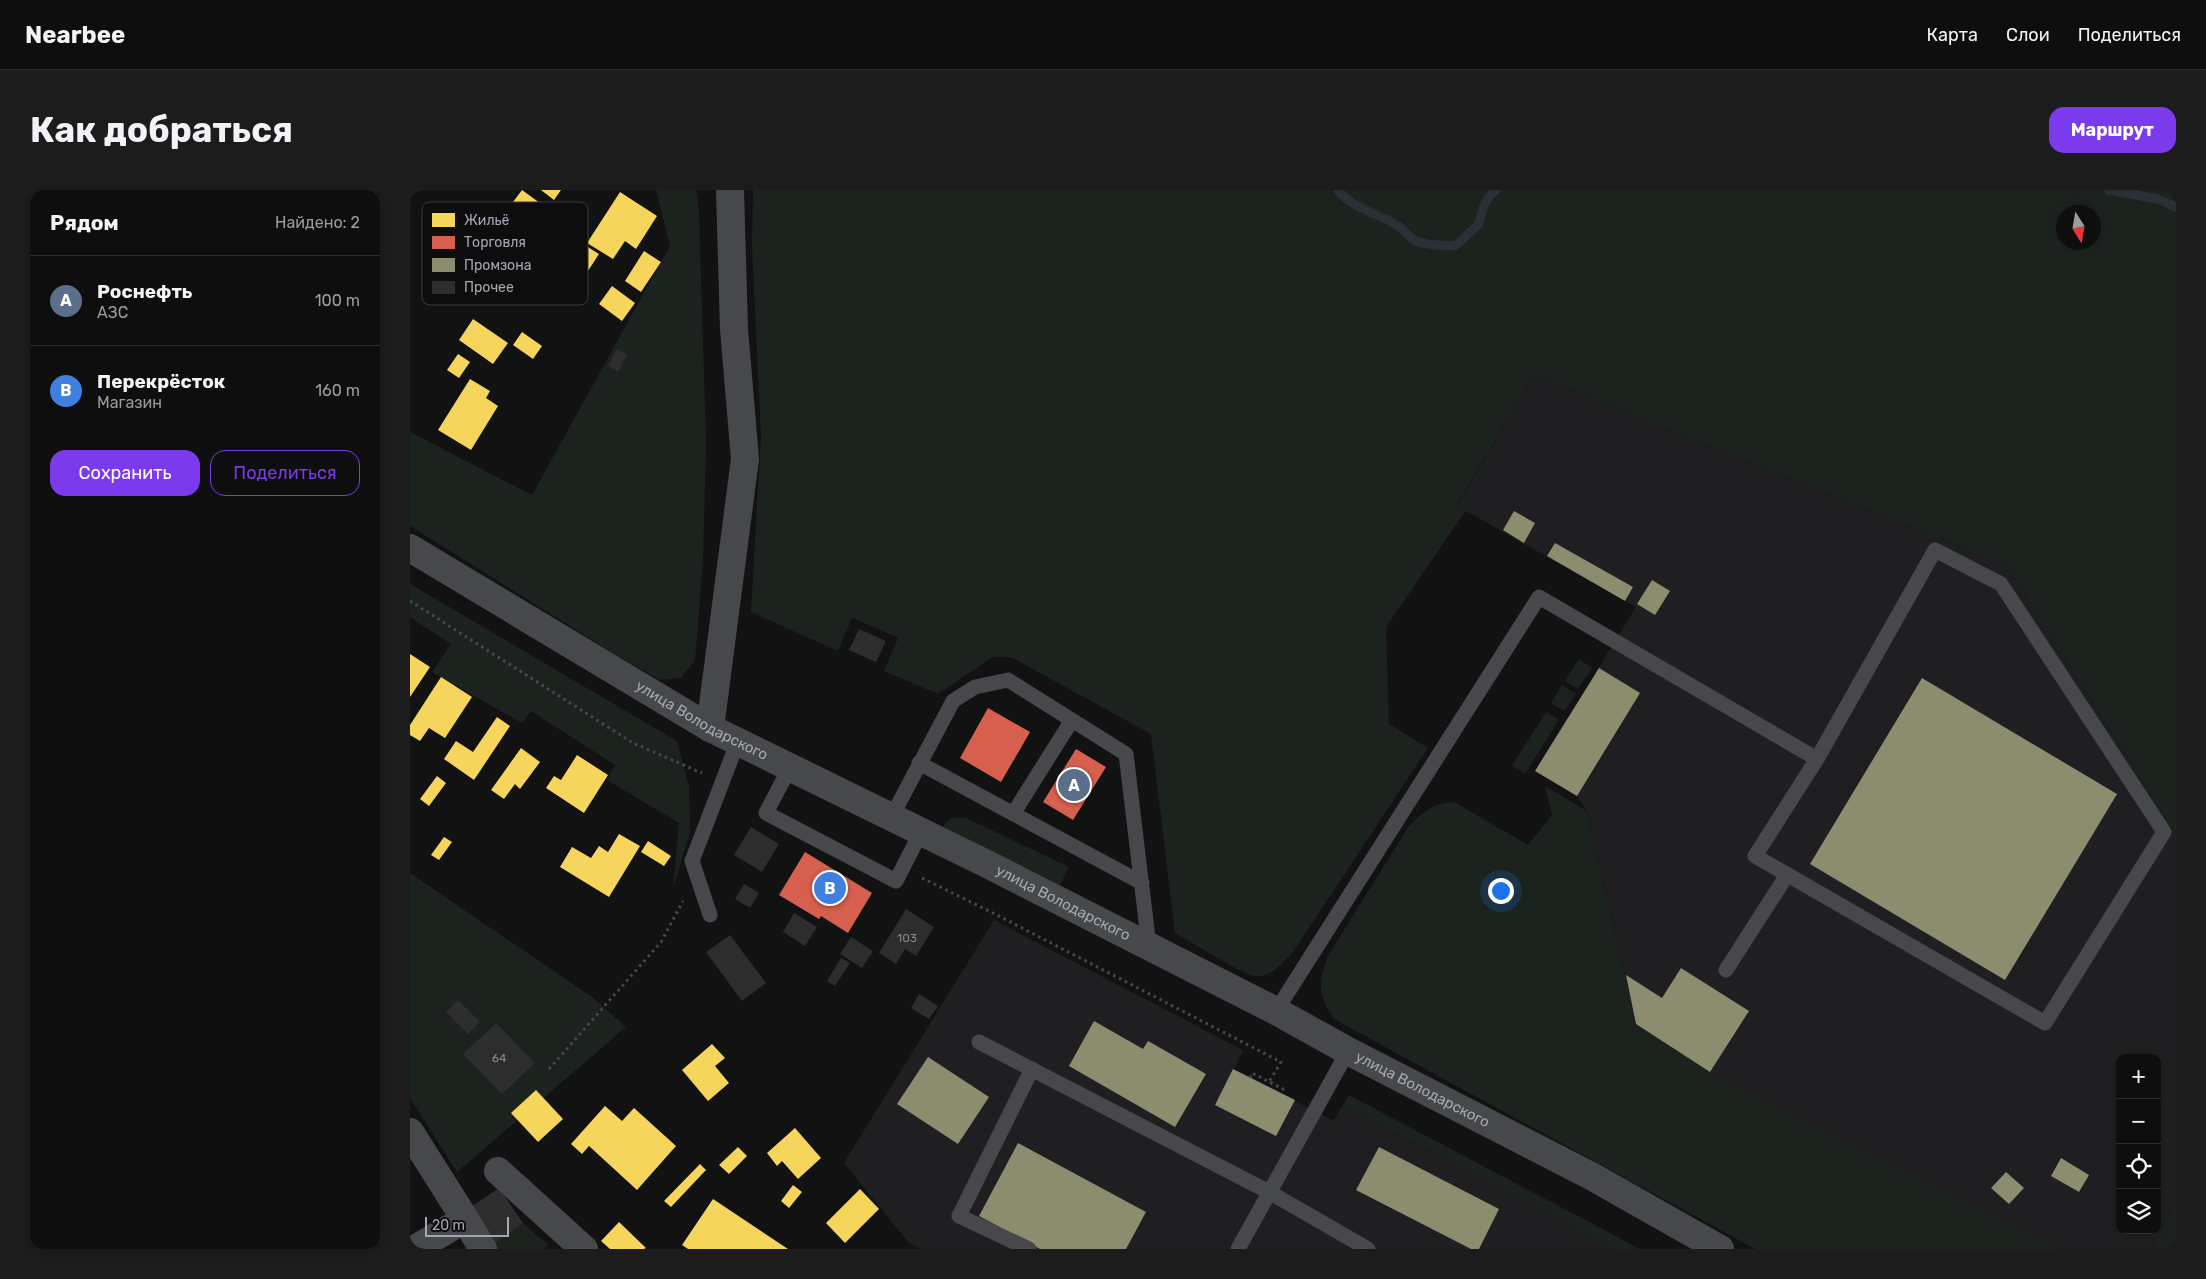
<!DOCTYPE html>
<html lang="ru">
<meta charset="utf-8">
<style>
body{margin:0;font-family:Rubik,sans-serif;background:#1c1c1c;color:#f1f3f6}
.controls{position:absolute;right:15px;bottom:15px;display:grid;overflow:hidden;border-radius:10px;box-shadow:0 2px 8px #0003}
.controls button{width:45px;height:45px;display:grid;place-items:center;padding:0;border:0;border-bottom:1px solid #2e2e2e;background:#0e0e0e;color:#f1f3f6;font:25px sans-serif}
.compass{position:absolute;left:1646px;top:15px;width:45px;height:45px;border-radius:50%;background:#0e0e0e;box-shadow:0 2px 8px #0003;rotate:169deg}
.scale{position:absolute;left:15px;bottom:12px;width:84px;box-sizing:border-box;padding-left:5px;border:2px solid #a4a7b3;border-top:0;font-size:14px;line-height:18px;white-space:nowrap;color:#a4a7b3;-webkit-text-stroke:4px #0d0d0e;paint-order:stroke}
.you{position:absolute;left:1090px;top:700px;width:18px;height:18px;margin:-12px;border:4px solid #fff;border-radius:50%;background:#1a73e8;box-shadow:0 0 0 8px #1a73e833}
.badge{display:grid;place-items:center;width:32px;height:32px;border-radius:50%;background:#7c3aed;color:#fff;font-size:16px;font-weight:700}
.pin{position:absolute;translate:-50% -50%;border:2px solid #fff;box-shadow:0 1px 5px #0006}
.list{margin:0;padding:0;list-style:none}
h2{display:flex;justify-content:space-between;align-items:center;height:65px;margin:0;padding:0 20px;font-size:21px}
h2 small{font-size:16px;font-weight:400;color:#9b9c9e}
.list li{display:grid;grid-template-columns:32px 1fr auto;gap:15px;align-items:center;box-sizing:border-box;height:90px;padding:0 20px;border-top:1px solid #2e2e2e}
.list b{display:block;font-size:19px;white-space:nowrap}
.list p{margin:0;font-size:16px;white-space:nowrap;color:#9b9c9e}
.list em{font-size:16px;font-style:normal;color:#9b9c9e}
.actions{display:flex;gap:10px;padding:15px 20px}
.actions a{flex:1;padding:11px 0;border:1px solid #7c3aed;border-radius:15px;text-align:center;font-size:18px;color:#7c3aed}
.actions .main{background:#7c3aed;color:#fff}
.icon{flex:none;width:28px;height:28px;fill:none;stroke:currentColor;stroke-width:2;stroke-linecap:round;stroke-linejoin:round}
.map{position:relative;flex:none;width:1766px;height:1059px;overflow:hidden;border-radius:15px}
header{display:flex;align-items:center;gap:30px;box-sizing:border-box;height:70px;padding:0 25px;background:#0e0e0e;border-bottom:1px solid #2e2e2e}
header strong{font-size:24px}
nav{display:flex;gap:28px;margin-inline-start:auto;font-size:18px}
.intro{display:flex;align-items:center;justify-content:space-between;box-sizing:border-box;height:120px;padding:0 30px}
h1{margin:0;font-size:35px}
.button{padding:12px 22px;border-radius:15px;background:#7c3aed;color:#fff;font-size:18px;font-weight:700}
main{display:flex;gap:30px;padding:0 30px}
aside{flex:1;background:#0e0e0e;border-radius:15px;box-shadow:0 2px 8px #0003}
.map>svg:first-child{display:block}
.built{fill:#1f1f21;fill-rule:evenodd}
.green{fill:#1c231e;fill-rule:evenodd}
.homes{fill:#f6d55c}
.shops{fill:#d6604d}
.industry{fill:#8c8c6e}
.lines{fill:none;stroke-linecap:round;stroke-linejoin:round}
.stream{stroke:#2a3037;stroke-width:9}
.building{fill:#2d2d2e}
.path{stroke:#48494d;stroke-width:3;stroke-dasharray:2.5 4;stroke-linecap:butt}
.lane{stroke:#47484b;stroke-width:15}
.street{stroke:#47484b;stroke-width:28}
.labels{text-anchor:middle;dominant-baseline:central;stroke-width:5;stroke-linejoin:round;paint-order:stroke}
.number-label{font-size:12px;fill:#868892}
.street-label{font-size:15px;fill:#a4a7b3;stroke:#0d0d0e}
.key{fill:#0d0d0e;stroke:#3a3b40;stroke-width:1}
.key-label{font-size:14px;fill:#a4a7b3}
</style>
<header>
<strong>Nearbee</strong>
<nav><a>Карта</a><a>Слои</a><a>Поделиться</a></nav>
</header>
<div class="intro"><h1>Как добраться</h1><a class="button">Маршрут</a></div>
<main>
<aside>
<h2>Рядом<small>Найдено: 2</small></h2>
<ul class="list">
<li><span class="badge" style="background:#5c6f8a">A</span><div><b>Роснефть</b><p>АЗС</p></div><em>100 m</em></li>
<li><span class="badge" style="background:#3f7fe0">B</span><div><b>Перекрёсток</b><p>Магазин</p></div><em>160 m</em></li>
</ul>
<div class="actions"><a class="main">Сохранить</a><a>Поделиться</a></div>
</aside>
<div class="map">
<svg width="1766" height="1059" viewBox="0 0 1766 1059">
<rect width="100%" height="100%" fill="#121213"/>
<path class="built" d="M1124 185 1598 377 1766 644V1012L1742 1059H1652L1300 882 1226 834 1177 621 1167 606 1125 581 1226 417 1047 316ZM1710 868H1747V1040H1710Z
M584 730 833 860 824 880 924 931 933 915 1204 1059H511L498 1052 434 973Z"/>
<path class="green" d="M246 0H286L289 21 296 253 293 372 285 470 271 488 250 490 203 463 0 336V242L122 305 260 56Z
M343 0H1766V644L1598 377 1124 185 1047 315 1056 320 976 437 979 534 1018 558 883 762C873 773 861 788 844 786 834 785 778 750 765 743L741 544 601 467H583L528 504 474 481 488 448 442 428 428 461 341 422 351 247 342 57ZM1654 22H1684V52H1654Z
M0 394 267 551 279 597 280 642 263 699 269 633 197 590 205 575 121 521 112 533 22 482 41 454 0 427Z
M1169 469 1182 478 1168 499 1155 491Z
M1152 495 1166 504 1154 521 1141 513Z
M1136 522 1149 530 1115 584 1102 576Z
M1135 596 1177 621 1226 834 1300 882 1652 1059H1345L924 829C907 804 908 791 919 764L997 639C1011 623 1023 613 1044 612L1118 655 1142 625Z
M543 628H556L659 677 650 695 533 637 536 632Z
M0 683 182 807 216 837 47 982 0 908Z
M939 905 1230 1059H1204L933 915Z
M1766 1012V1059H1742Z
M61 1017 86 1052 113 1033 138 1055 135 1059H70Z"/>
<path class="homes" d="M112 0 134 16 125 28 103 12Z
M131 0H151L144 10Z
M210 2 247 26 226 59 215 51 203 69 177 53Z
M165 49 189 64 176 84 152 69Z
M234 61 251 72 231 102 215 91Z
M202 96 225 113 212 131 189 114Z
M63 129 98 153 83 174 49 150Z
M112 142 132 156 123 169 103 155Z
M48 164 60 172 49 188 37 180Z
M60 189 80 201 76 208 88 216 61 260 28 240Z
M0 464 20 477 0 507Z
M31 487 62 507 35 548 19 538 10 551 0 545V535Z
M87 527 100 536 64 590 34 569 46 551 63 562Z
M111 558 130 572 110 599 105 594 94 609 81 600Z
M167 565 198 585 174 623 136 598 144 586 151 590Z
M27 586 36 593 19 616 10 609Z
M209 644 230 656 199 707 150 677 162 657 181 668 189 656 198 662Z
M34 647 42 652 29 670 21 665Z
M238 651 261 666 254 676 231 662Z
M302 854 315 868 305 876 319 893 298 911 272 880Z
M126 900 153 929 128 952 101 923Z
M195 916 212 931 224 918 266 956 227 1000 179 956 172 964 161 954Z
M385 938 411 968 388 989 372 971 367 976 357 963Z
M328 957 337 966 319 984 309 975Z
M290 974 296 980 261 1017 254 1011Z
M383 995 392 1002 379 1018 371 1011Z
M450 999 469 1019 435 1053 416 1033Z
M303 1009 378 1059H278L272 1055Z
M209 1032 236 1058 234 1059H200L191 1051Z"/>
<path class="shops" d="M578 518 620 542 591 592 550 568Z
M666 559 696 577 663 630 633 612Z
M395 662 462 703 438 743 411 726 409 729 369 705Z"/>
<path class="industry" d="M1104 321 1125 333 1114 353 1093 340Z
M1145 353 1223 397 1215 411 1137 366Z
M1242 390 1260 401 1245 425 1227 414Z
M1189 478 1230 503 1167 606 1125 581Z
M1512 488 1707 604 1595 790 1400 674Z
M1271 778 1339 821 1300 882 1226 834 1216 785 1252 808Z
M684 831 733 859 738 851 796 884 765 937 659 876Z
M518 867 579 907 548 954 487 914Z
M823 879 885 910 866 946 805 915Z
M608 953 736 1022 716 1059H630L569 1026Z
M969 957 1089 1019 1069 1059H1061L946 1000Z
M1651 968 1679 985 1669 1002 1641 986Z
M1596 982 1614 998 1599 1014 1581 998Z"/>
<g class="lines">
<path class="stream" d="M928 0C942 19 969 23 988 36 995 40 999 48 1006 51 1018 56 1032 55 1045 56L1069 34C1072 21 1074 9 1086 0
M1699 0 1748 9 1766 17"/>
</g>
<path class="building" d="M207 159 217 165 208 182 198 176Z
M449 439 476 451 466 472 439 460Z
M341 637 369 654 352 682 324 665Z
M334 694 349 703 340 718 325 709Z
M496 719 524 737 506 766 495 759 486 774 469 763Z
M384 723 407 737 395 756 373 742Z
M320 745 356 793 332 811 296 762Z
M441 747 463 761 452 778 430 764Z
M431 768 440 773 425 796 417 791Z
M509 804 528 816 519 829 501 818Z
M48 810 70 832 58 844 36 822Z
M86 833 125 873 92 904 53 864Z
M89 998 113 1033 86 1052 61 1017Z"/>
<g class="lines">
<path class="path" d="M0 411 223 553 292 583
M512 688 583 723 871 872 859 892
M139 879 251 752 273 711
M840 888 842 883 873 899 871 904"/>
<path class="lane" d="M509 573 732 693
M380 577 356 623 486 691 511 642
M603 624 662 530
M481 628 543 511 565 497 598 490 716 564 739 756
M300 725 282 671 328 551
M1316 780 1377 685
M866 821 1129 407 1407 569 1345 666 1635 833 1754 642 1591 394 1525 360 1407 569
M569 852 859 1002 958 1059
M619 1059 549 1026 622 879
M828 1059 938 861"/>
<g class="street">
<path id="s1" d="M0 358 300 538 579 675 866 821 938 861 1183 987 1310 1059"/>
<path d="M300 538 335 269 324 139 320 0"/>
<path d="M0 942 55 1029 5 1059"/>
<path d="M88 981 174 1059"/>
<path d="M55 1029 73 1059"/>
</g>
</g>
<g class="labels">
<g class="number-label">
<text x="497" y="748">103</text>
<text x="89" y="868">64</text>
</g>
<g class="street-label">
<text stroke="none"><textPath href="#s1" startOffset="339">улица Володарского</textPath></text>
<text stroke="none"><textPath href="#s1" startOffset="744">улица Володарского</textPath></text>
<text stroke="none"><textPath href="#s1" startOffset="1149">улица Володарского</textPath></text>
</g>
</g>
<rect x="12" y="12" width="166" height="103" rx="8" class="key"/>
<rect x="22" y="23" width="23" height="14" fill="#f6d55c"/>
<rect x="22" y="46" width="23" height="13" fill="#d6604d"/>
<rect x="22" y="68" width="23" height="14" fill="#8c8c6e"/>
<rect x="22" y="91" width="23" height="13" fill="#2d2d2e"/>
<g class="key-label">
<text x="54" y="35">Жильё</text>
<text x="54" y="57">Торговля</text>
<text x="54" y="80">Промзона</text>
<text x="54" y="102">Прочее</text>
</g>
</svg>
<div class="controls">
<button>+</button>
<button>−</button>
<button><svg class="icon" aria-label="locate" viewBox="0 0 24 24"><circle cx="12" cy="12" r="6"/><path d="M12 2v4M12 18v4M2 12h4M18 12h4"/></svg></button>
<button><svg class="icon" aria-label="layers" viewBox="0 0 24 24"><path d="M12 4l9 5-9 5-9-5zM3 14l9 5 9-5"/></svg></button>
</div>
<svg class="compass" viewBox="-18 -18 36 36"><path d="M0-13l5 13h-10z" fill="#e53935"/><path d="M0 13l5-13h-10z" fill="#9b9c9e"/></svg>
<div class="scale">20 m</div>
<div class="you"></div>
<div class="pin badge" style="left:664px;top:595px;background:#5c6f8a">A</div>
<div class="pin badge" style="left:420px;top:698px;background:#3f7fe0">B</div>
</div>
</main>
